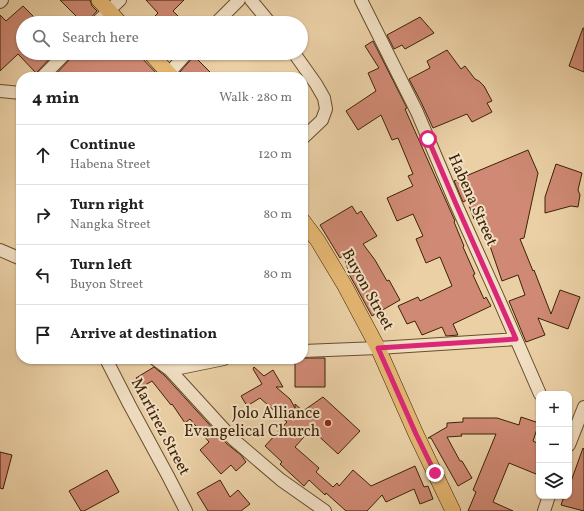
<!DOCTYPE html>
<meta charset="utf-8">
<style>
body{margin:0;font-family:Vollkorn,serif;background:#f6f6f6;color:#202124}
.controls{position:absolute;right:12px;bottom:12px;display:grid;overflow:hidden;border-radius:8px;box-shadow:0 1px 3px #0004}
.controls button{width:36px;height:36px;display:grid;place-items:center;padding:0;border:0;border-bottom:1px solid #e0e0e0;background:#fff;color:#202124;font:20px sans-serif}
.stop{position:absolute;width:12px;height:12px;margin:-9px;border:3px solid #db2777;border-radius:50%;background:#fff}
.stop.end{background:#db2777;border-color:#fff;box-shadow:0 1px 4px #0008}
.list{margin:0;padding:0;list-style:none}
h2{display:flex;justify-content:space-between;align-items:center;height:52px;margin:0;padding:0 16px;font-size:17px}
h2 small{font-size:13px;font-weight:400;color:#757577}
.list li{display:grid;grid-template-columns:26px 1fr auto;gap:12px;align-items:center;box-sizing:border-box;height:60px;padding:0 16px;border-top:1px solid #e0e0e0}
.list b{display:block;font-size:15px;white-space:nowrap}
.list p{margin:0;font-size:13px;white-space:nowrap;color:#757577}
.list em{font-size:13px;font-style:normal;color:#757577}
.icon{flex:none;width:22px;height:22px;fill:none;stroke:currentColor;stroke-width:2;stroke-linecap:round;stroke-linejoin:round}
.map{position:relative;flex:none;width:584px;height:511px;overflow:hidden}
.search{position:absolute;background:#fff;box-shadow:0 1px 3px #0004;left:16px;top:16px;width:292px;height:44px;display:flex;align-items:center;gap:10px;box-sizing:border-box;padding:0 14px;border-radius:22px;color:#757577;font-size:15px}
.panel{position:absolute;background:#fff;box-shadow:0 1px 3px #0004;left:16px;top:72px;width:292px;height:292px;border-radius:16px}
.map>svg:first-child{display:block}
.building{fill:#cf8974;stroke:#3b2305}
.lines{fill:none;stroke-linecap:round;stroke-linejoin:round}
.minor-casing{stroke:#674e2d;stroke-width:14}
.major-casing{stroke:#3b2305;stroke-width:16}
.minor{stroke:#f2e0c5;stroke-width:12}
.major{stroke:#e6b873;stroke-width:15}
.route{stroke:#db2777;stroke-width:5}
.poi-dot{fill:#8f2418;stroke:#f2e0c5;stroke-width:1.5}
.labels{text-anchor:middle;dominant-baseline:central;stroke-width:4;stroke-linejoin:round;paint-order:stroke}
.street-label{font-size:16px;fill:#3b2305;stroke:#f2e0c5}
.poi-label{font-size:16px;fill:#3b2305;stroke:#f2e0c5;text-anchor:end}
</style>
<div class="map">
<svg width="584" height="511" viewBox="0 0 584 511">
<rect width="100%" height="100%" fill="#ebd0a6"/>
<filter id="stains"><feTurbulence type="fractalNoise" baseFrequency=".005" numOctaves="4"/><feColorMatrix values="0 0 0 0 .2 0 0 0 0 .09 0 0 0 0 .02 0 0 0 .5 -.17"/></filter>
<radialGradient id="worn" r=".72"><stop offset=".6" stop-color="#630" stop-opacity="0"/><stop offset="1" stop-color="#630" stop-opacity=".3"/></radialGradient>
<path class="building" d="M60 0H90L92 6 97 11 86 23H83Z
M146 0H184L173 11 185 23H148L158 13Z
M23 6 40 23H23V53H55L36 73 18 54 0 71V15L6 21Z
M420 17 434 33 405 49 402 45 394 49 387 35Z
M583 28H584V72L569 66Z
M373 41 407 108 405 109 455 221 454 222 464 246 463 247 475 274 473 275 484 299 486 297 491 306 453 324 458 335 446 336 442 327 422 335 415 321 407 324 398 306 418 297 420 301 452 286 440 257 426 263 416 239 423 236 413 214 397 221 387 198 413 186 408 176 413 174 398 138 392 140 381 115 358 130 346 111 376 91 368 73 379 68 365 46Z
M447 50 461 69 465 66 475 79 479 81 484 86 492 101 487 103 492 112 472 122 467 114 433 128 421 102 409 79 430 68 427 61Z
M73 53H137L160 77H53L71 58Z
M166 53H177L172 59Z
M194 56 215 77H186L180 72Z
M528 150 538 173 524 238 520 239 533 271 534 270 551 314 560 290 580 297 568 329 538 318 545 335 526 342 509 301 525 295 518 275 502 281 480 217 474 219 467 200 463 202 454 181Z
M556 164 582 173 578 190 580 195 578 207 571 206 545 213V197Z
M352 206 357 214 361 211 377 236 363 244 375 260 387 281 389 280 400 300 372 316 349 274 344 255 340 258 320 225Z
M303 358H325V387H295V359Z
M154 367 165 376 227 444 241 455 246 462 236 471 231 465 221 474 200 450 209 442 190 419 185 423 172 404 171 405 152 381 142 387 136 378Z
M254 367 264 376 273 370 283 387H276L290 399 295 408V404L303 411 323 397 360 431 338 454 311 429 295 447 319 468 316 472 333 487 337 483 339 486 353 470 371 486 415 466 424 487 428 486 433 499 420 504 414 489 386 502 382 495 367 511H346L326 493 325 495 309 480 304 486 280 464 282 462 265 446 287 422 260 398 247 406 241 396 262 384 253 369Z
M521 417 539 423 533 441 539 444V466L536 474 509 463 493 502 513 511H468L476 492 473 490 496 434H461L462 436 447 437 460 461H462L472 478 458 486 431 438H428L447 427V423L463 422V418H497L519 425Z
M583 448 584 449V511L561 505 564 496H569V487Z
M0 452 12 455 3 489 0 488Z
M107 470 119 492 84 511H81L69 491Z
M220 480 230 497 238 490 250 504 241 511H208L197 493Z"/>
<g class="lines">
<g class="minor-casing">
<path id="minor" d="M251 0 270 23
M361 0 417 112 456 204 496 293 540 394
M0 2 2 0
M96 23 120 0
M216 23 239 0
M294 53 316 84 324 98 326 109 322 120 303 138
M169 73 187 53
M42 77 66 53
M0 91 21 93
M0 250 21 259
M303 351 378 348 516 339
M106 359 129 404 168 476 186 511
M155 359 170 370 233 439 281 480 325 511
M170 370 224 359
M569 445 584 407
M544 511 549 496"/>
</g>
<g class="major-casing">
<path id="major" d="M99 0 120 23
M150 53 172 77
M303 221 318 241 345 286 378 348 416 434 453 511"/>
</g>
<use href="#minor" class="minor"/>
<use href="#major" class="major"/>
</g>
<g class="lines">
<path class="route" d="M428 139 456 204 516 339 378 348 416 434 435 473"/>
</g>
<circle class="poi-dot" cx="328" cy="423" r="4"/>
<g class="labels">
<g class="street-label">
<text transform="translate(472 200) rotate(66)">Habena Street</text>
<text transform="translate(367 290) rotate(61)">Buyon Street</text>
<text transform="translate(160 427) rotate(62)">Martirez Street</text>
</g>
<g class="poi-label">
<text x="320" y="414">Jolo Alliance<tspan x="320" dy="18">Evangelical Church</tspan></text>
</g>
</g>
<rect width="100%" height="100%" filter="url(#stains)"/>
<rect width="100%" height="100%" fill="url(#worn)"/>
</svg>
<div class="controls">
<button>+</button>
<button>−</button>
<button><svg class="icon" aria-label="layers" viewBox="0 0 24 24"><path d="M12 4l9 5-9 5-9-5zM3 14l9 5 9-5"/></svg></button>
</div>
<div class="stop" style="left:428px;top:139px"></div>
<div class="stop end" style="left:435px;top:473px"></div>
<div class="search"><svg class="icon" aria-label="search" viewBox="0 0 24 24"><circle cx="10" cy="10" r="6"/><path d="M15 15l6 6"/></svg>Search here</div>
<section class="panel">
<h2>4 min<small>Walk · 280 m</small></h2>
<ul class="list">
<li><svg class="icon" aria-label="ahead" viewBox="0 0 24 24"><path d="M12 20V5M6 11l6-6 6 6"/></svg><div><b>Continue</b><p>Habena Street</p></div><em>120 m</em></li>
<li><svg class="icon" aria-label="right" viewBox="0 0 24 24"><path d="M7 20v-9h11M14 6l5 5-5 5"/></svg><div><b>Turn right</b><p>Nangka Street</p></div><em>80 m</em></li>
<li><svg class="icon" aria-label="left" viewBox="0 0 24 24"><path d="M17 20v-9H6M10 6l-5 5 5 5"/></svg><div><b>Turn left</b><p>Buyon Street</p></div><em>80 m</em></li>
<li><svg class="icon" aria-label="arrive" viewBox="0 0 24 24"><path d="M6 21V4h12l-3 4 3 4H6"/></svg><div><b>Arrive at destination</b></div></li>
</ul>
</section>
</div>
